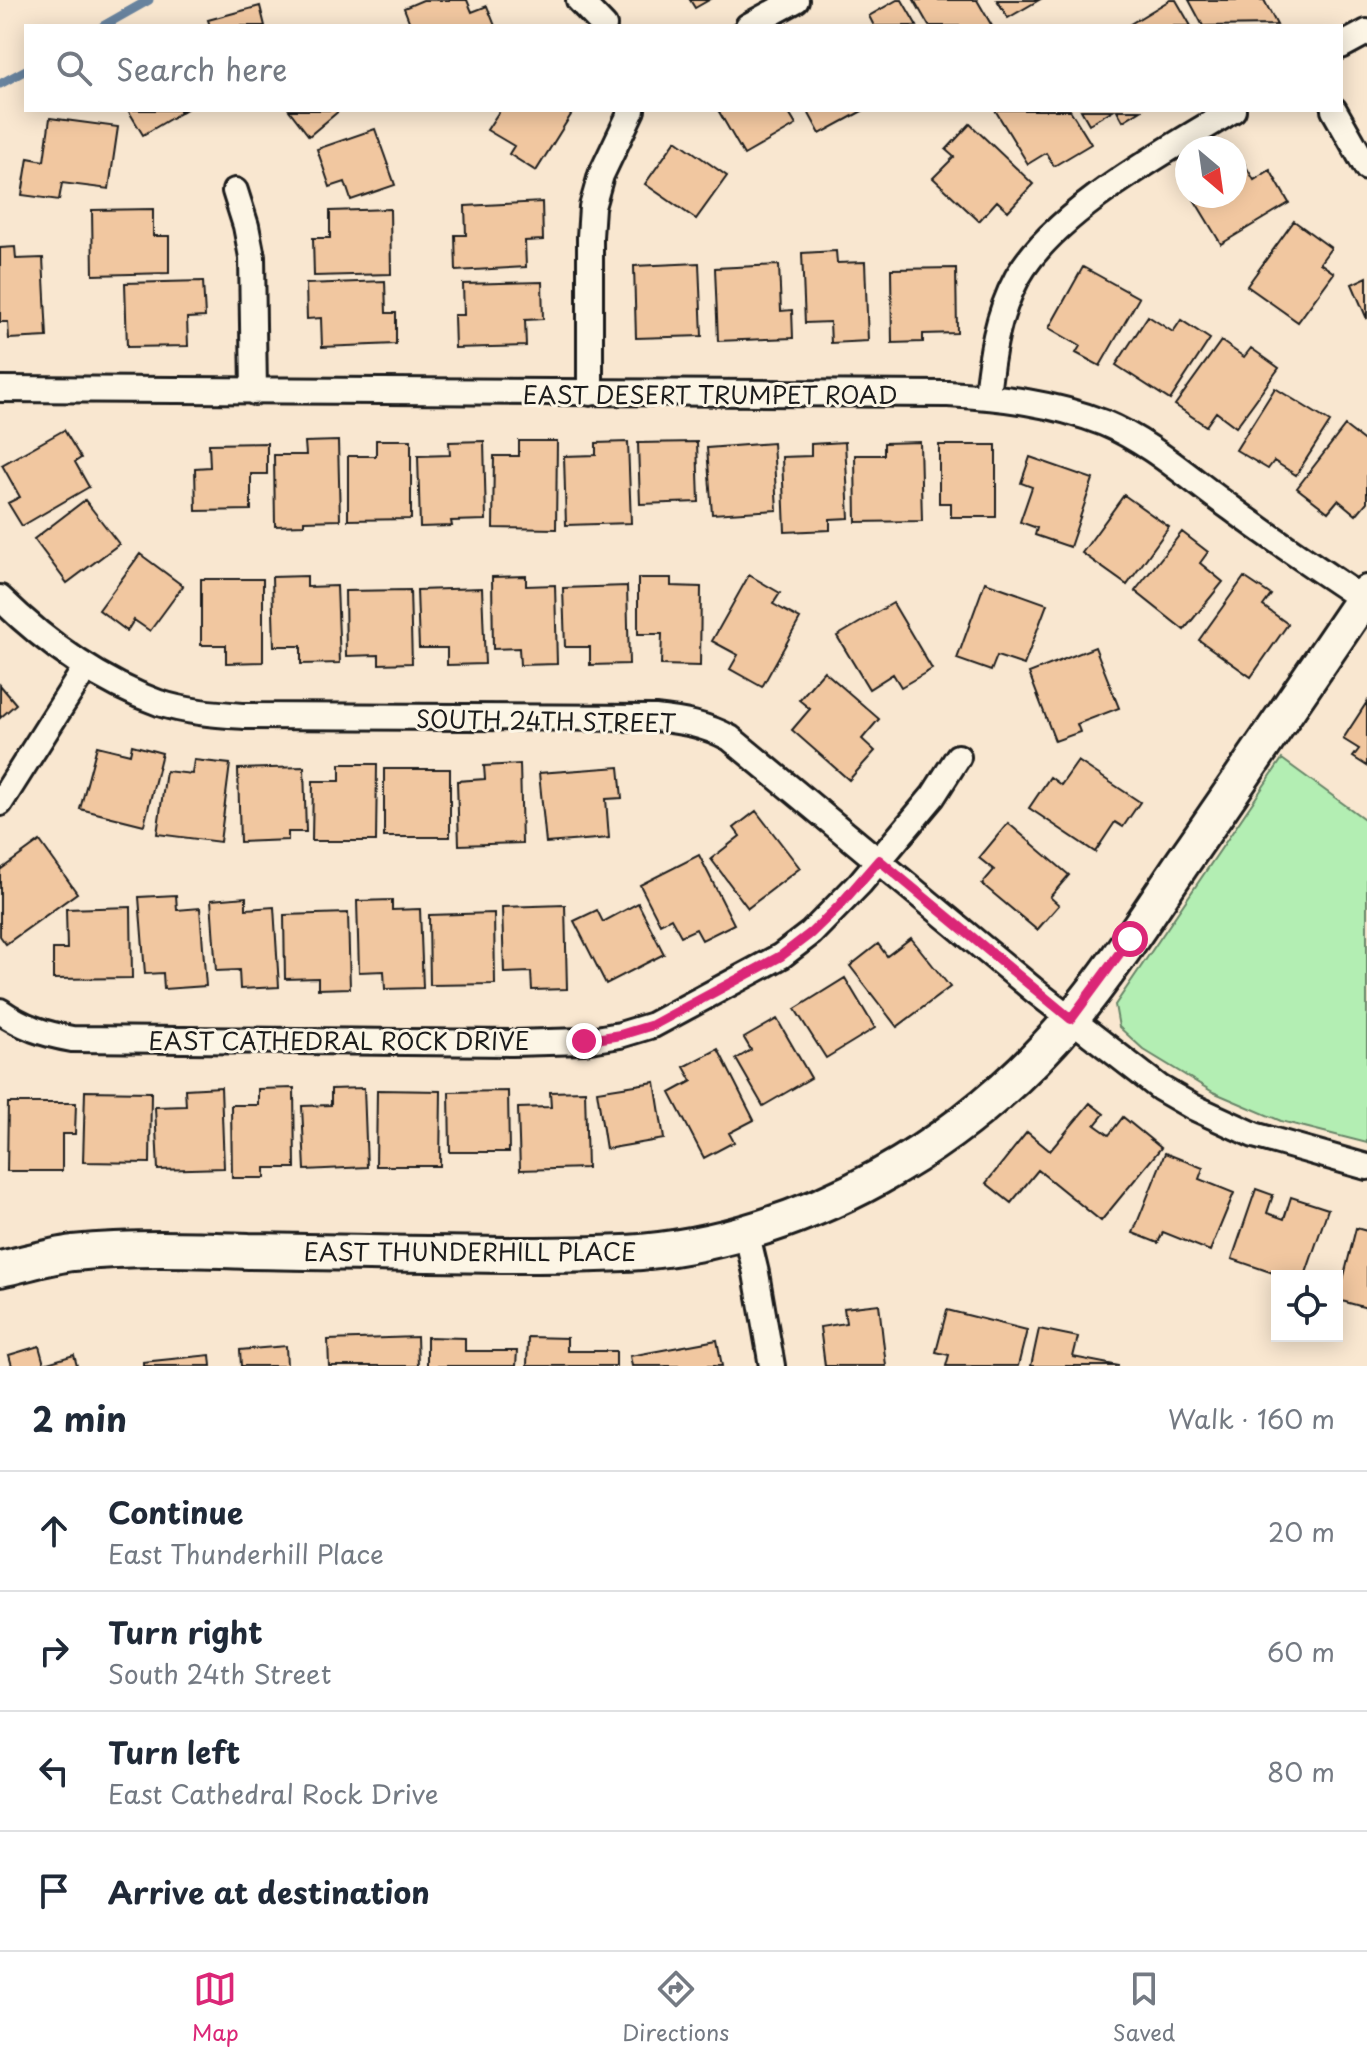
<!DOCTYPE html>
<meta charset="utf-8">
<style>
body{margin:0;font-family:"Playpen Sans",sans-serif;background:#f6f6f7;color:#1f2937}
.controls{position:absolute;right:24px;bottom:24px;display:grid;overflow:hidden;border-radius:0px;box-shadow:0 4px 20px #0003}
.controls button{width:72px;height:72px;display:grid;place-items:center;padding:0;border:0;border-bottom:2px solid #e0e1e3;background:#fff;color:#1f2937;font:40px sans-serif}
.compass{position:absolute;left:1175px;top:136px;width:72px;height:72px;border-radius:50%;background:#fff;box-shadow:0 4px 20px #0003;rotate:151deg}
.stop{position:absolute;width:24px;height:24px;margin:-18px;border:6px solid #db2777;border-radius:50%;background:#fff}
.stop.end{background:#db2777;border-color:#fff;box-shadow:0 2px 8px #0008}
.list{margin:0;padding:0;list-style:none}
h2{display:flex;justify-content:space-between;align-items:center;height:104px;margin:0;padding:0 32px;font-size:34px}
h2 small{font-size:26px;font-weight:400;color:#747a83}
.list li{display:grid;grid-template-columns:52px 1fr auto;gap:24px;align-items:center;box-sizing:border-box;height:120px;padding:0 32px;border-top:2px solid #e0e1e3}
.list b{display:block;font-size:30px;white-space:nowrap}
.list p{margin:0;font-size:26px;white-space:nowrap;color:#747a83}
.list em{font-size:26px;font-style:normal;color:#747a83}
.icon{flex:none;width:44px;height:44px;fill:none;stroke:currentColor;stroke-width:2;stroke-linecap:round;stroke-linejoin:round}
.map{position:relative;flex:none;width:1367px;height:1366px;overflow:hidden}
.search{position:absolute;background:#fff;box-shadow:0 4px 20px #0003;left:24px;right:24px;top:24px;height:88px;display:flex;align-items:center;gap:20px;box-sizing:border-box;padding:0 28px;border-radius:0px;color:#747a83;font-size:30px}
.sheet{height:584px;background:#fff}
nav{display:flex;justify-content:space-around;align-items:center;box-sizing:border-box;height:112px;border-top:2px solid #e0e1e3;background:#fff;font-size:22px;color:#747a83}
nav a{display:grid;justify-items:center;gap:4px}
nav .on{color:#db2777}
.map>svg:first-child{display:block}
.green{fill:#b3eeb3;stroke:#688568;stroke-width:2}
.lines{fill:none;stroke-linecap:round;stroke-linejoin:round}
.stream{stroke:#68839e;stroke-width:9}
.building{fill:#f1c7a0;stroke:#1c1c1c;stroke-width:2}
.street-casing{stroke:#1c1c1c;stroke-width:30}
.secondary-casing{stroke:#1c1c1c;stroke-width:40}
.street{stroke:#fcf5e5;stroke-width:24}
.secondary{stroke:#fcf5e5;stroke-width:34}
.route{stroke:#db2777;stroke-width:10}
.labels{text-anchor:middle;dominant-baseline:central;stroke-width:6;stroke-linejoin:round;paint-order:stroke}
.street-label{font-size:24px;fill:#1c1c1c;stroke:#fcf5e5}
</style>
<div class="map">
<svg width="1367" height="1366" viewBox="0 0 1367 1366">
<rect width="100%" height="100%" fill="#f9e7d0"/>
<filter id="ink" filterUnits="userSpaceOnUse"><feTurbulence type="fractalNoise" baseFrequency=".0125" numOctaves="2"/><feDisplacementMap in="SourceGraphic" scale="16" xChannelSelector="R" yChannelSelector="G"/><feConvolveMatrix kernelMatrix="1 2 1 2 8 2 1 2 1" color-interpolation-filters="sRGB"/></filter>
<g filter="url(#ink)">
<path class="green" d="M1282 759 1367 821V1143L1281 1121 1213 1092 1144 1050 1119 1027 1115 1005Z"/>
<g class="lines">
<path class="stream" d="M103 26 149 0
M0 84 26 70"/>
</g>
<path class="building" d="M423 0H467L472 12 487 6 495 26H411L404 8Z
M690 0H709L695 8Z
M897 0H902L917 26H874L869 16Z
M914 0H977L992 26H929Z
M997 0H1039L1008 18Z
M1170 0H1176L1191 26H1127Z
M1189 0H1264L1277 25 1203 26Z
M260 6 265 26H210L208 20Z
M128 110H185L143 135Z
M289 110H340L309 136Z
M500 110H574L536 171 509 154 514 146 487 130Z
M718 110H787L796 125 744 155Z
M807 110H864L820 134Z
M995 110H1070L1091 144 1054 166 1046 153 1028 164Z
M1081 110H1113L1089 124Z
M1117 110H1141L1123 121Z
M50 118 118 127 109 189 62 183 59 200 22 195 28 158 44 161Z
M970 124 1033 184 1008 211 997 201 979 221 933 178 954 157 946 150Z
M375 129 395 185 351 200 345 182 330 187 317 149Z
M676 140 727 176 696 219 645 184Z
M1241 158 1254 180 1270 170 1289 203 1221 244 1192 196H1235V161Z
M542 202 543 240 525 241 526 267 456 271 455 235H466L465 206Z
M153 209V236H169V273L93 275 92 210Z
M390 209 391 274 314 276 313 238H330V211Z
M1294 221 1331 248 1320 263 1334 273 1298 322 1247 286Z
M15 247 16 259 43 258 47 337 9 339 8 322H0V248Z
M836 251 837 263 865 262 868 341 831 343 830 322 805 323 802 253Z
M699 263 702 336 636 338 634 266Z
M779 265 781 311 792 310 793 338 718 341 715 268Z
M1083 267 1139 298 1100 366 1076 353 1080 346 1049 328Z
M956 268 957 333 923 334V342L892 343 891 269Z
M1367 277V319L1352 284Z
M203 281 205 317 187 318 188 346 127 347 125 283Z
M385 281 386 313H396V344L322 347 321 318 307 319 306 284Z
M542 282 543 319 525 320 526 346 455 348 454 315H464L463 284Z
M1148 316 1173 332 1181 320 1210 339 1170 400 1116 365Z
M1221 341 1244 357 1251 348 1279 368 1236 427 1216 412 1206 426 1175 405Z
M1275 388 1330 422 1296 475 1274 461 1268 469 1236 450Z
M1345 426 1367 443V502L1356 515 1338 500 1328 512 1297 488Z
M64 430 81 458 75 462 89 487 22 526 8 503 20 497 2 465Z
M376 440H411V519L348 520V456H376Z
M338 441 340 520 304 521V525L275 526 274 455H306L305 442Z
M484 441 486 520 451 521 452 526 420 527 418 456 450 455 449 442Z
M519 441H557L556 529 493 528 494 456H519Z
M628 442 631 523 566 525 564 456 596 455V443Z
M697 442 699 502 640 504 638 443Z
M845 442 849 518 830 519V530L785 532 782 457 811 456V444Z
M920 442 922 521 856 522 855 455H884V443Z
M267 443V474H251V510L196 511 195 468 210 467 209 444Z
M773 443 777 510 712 514 707 448Z
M939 445H996V517H951V503H939Z
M1030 457 1093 479 1070 547 1035 535 1037 528 1020 522 1032 487 1021 483Z
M1124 495 1169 527 1127 585 1082 553Z
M85 500 119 544 67 583 34 539Z
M1182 532 1208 552 1200 563 1223 582 1184 630 1135 591Z
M140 554 183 586 150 631 134 620 127 631 99 610Z
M749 575 780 593 773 604 800 619 762 687 730 669 738 655 712 641Z
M307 576V587L337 586 340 663 301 664V646H274L272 577Z
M526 576V586L555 585 557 664 520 665 519 648 493 649 492 577Z
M1244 577 1271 595 1263 606 1288 624 1251 677 1199 640Z
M638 578H671V586L701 587 700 666 661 665 662 634H638Z
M201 579H263V662L226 663V645H201Z
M985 582 1047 604 1024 665 997 656 991 671 957 659Z
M627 586 629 664 590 665V647H565L563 588Z
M482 588 485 664 447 665V648H419L417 590Z
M410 590 412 663 379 664V655L346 656 345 591Z
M893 603 932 669 901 687 893 674 869 689 837 636Z
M1095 647 1119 708 1077 724 1080 732 1055 741 1029 673Z
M824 671 879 719 862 739 875 751 849 780 792 730 810 709 799 700Z
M0 685 16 704 0 718Z
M1367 702V766L1353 757 1359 749 1343 739Z
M132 745 162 753 144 825 80 809 97 746 130 754Z
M194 760 230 764 220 842 157 834 166 771 192 774Z
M1078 761 1140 802 1123 827 1115 822 1095 852 1029 808 1050 777 1061 785Z
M340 764H377L376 841H312L313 781H340Z
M520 764 522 843 459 845 457 781 485 779 484 766Z
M304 767 306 832H288V840L240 842 238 769Z
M619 767 622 798 606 799 609 838 546 843 539 773Z
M384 769H450V837H384Z
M756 811 800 868 748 908 711 859 740 836 734 828Z
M1008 823 1069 875 1050 897 1059 905 1037 930 982 884 994 870 979 858Z
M40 841 77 893 6 944 0 936V870Z
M699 855 734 924 702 940 696 929 681 936 671 918 660 924 640 885Z
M176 895 177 910 200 908 206 986 164 989 163 973 145 974 139 897Z
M246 897V909L274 907 279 987 240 989 239 970 216 971 211 900Z
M392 900V910L420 909 423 988 385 989 384 971 359 972 357 901Z
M638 903 664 954 606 984 574 921 597 910 603 922Z
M565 905 567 989 532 990 531 972 504 973 502 907Z
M131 907 132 978 53 979V949H67L66 909Z
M348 913 350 988 318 989V978L285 979 284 915Z
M494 913 495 984 430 985 429 915Z
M911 938 950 987 897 1027 850 966 878 944 887 956Z
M845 978 875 1028 826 1058 795 1009Z
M777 1019 811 1078 763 1106 736 1059 751 1050 744 1038Z
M718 1049 754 1120 729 1133 734 1142 704 1158 670 1093 692 1081 684 1067Z
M655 1082 664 1139 606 1149 597 1091Z
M221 1087 224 1168 158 1170 155 1107 186 1106 185 1089Z
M294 1088 295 1168H265V1178H232L231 1105H258V1089Z
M364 1088 367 1167 305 1170 302 1106 331 1105V1089Z
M377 1090 441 1091 440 1166H376Z
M85 1091 151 1092 150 1163 83 1162Z
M508 1091 509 1152H450L449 1092Z
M585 1091 587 1168 520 1170 518 1108 551 1107 550 1092Z
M8 1103H76L75 1134H62V1171H7Z
M1090 1103 1104 1114 1095 1125 1109 1135 1123 1117 1161 1148 1101 1221 1038 1170 1011 1203 986 1183 1027 1132 1050 1151Z
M1165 1153 1203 1168 1199 1179 1234 1193 1210 1251 1163 1232 1158 1243 1133 1233Z
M1256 1189 1273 1195 1267 1213 1284 1219 1291 1197 1328 1209 1305 1276H1282L1232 1259Z
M1356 1228 1367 1231V1308L1338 1300Z
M879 1304 886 1366H825L820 1327 846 1323 844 1308Z
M947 1310 1027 1330 1018 1366H946L949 1355 936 1352Z
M1039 1329 1078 1337 1073 1357 1119 1366H1031Z
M417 1337 418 1366H329L328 1340Z
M427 1337 465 1338V1351H517L516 1366H427Z
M528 1337 567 1338V1351H616V1366H527Z
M717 1340 722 1366H632L630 1356Z
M39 1346 44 1364 74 1355 77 1366H12L9 1355Z
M286 1346 287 1366H241L240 1350Z
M210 1355 211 1366H143V1362Z"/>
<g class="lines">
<g class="street-casing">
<path id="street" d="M579 0 604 26
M748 26 796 0
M1341 46 1367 32
M1334 110 1367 168
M235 191 246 226 252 257 254 392
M0 389 948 394C1002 397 1053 403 1104 423 1150 442 1190 479 1231 508 1275 541 1321 571 1367 602
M590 393V237L592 207 601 175 632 110
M987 396C991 356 997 315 1017 278 1055 210 1167 151 1233 110
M0 598C46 643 98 681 159 703 186 712 216 714 244 716L655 718C683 721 706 725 730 738L1035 991 1160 1088 1193 1107 1254 1135 1367 1167
M0 803 86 667
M0 1011C23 1027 44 1034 72 1039L512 1043 584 1041 620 1035 653 1025 781 956 811 933 860 883 933 796 958 757
M746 1231 756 1273 772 1366"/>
</g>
<g class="secondary-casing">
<path id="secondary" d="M0 1269C24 1264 49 1256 73 1253 132 1247 191 1249 249 1251 338 1252 427 1255 516 1255 558 1255 600 1255 641 1252 809 1236 964 1146 1071 1019 1112 970 1147 915 1183 862 1245 773 1306 683 1367 593"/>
</g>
<use href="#street" class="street"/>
<use href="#secondary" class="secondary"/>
</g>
</g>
<g class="lines" filter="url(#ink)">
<path class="route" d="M584 1041 620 1035 653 1025 781 956 811 933 839 906 879 860 1071 1019 1130 939"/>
</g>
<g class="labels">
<g class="street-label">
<text x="710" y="394">EAST DESERT TRUMPET ROAD</text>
<text transform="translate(546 720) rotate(1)">SOUTH 24TH STREET</text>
<text x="339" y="1040">EAST CATHEDRAL ROCK DRIVE</text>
<text x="470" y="1251">EAST THUNDERHILL PLACE</text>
</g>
</g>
</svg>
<div class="controls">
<button><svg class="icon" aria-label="locate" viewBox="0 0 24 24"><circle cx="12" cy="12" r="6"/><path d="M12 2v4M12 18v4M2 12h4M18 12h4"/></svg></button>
</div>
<svg class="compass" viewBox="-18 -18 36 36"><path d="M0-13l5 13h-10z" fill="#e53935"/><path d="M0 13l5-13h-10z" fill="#747a83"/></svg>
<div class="stop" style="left:1130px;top:939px"></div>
<div class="stop end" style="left:584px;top:1041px"></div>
<div class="search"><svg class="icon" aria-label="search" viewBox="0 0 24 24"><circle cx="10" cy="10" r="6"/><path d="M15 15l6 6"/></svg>Search here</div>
</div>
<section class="sheet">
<h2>2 min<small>Walk · 160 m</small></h2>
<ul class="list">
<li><svg class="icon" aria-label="ahead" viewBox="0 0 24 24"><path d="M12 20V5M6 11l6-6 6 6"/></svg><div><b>Continue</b><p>East Thunderhill Place</p></div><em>20 m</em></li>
<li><svg class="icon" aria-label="right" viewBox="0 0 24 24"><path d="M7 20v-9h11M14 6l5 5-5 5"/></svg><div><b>Turn right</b><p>South 24th Street</p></div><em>60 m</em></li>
<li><svg class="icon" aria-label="left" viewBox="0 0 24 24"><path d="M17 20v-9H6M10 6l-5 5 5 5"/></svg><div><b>Turn left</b><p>East Cathedral Rock Drive</p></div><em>80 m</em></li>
<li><svg class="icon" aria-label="arrive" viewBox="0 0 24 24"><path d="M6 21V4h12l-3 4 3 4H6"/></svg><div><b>Arrive at destination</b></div></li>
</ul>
</section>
<nav>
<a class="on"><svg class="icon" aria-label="map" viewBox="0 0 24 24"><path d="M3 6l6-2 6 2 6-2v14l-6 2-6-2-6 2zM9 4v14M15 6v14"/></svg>Map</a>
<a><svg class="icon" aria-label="directions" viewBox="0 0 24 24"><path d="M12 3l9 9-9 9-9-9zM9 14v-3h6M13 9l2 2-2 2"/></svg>Directions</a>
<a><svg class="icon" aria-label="saved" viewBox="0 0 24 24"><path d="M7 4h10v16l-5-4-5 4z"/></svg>Saved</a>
</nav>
